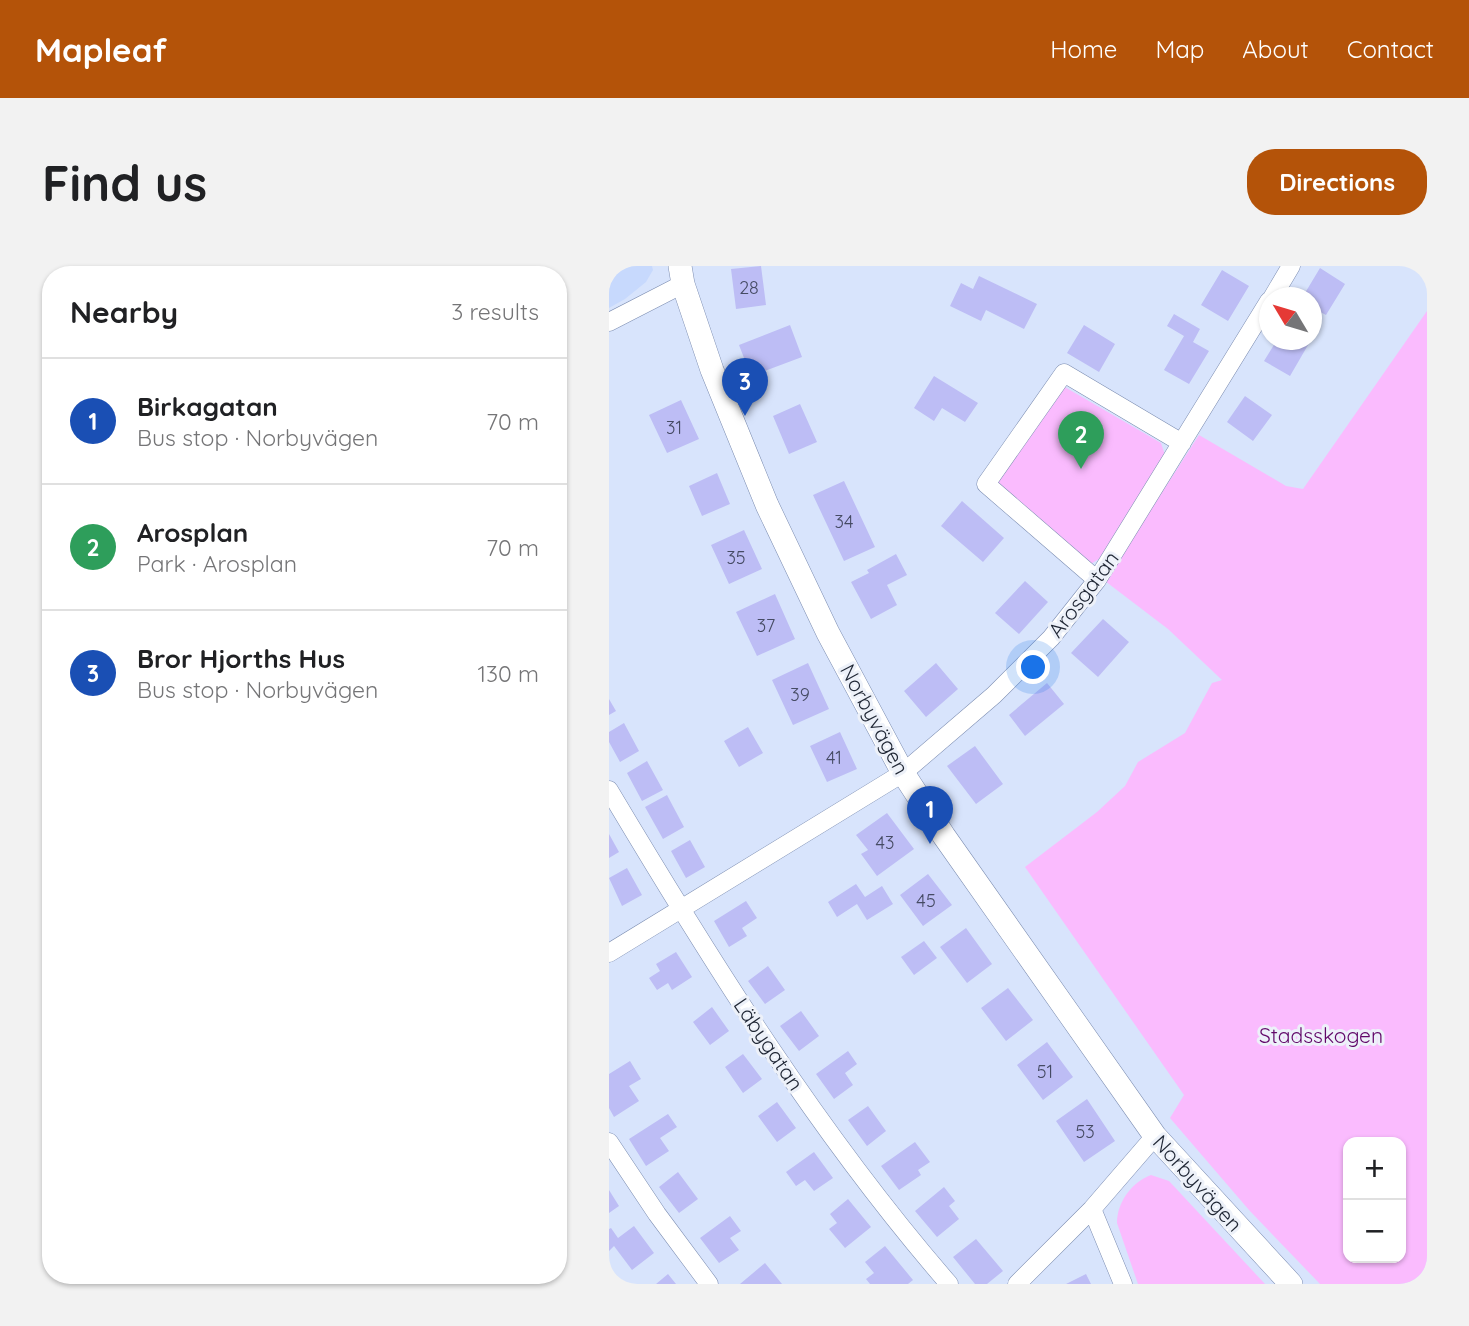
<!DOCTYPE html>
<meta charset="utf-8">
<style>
body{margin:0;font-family:Quicksand,sans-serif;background:#f2f2f2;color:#202124}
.controls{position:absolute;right:21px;bottom:21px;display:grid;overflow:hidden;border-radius:14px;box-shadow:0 2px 5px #0004}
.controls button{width:63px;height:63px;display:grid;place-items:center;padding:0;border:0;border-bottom:2px solid #e0e0e0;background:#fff;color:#202124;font:35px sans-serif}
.compass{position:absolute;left:650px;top:21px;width:63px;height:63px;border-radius:50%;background:#fff;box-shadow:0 2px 5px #0004;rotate:308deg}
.you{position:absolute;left:425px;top:402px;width:24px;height:24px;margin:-18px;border:5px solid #fff;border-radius:50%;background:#1a73e8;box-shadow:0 0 0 10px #1a73e833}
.badge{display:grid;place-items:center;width:46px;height:46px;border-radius:50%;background:#b45309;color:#fff;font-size:23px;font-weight:700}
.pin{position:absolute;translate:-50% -58px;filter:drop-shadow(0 2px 4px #0008)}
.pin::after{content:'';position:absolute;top:37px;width:24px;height:21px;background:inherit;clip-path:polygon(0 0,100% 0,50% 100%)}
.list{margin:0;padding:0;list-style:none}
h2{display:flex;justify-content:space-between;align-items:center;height:91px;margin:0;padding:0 28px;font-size:30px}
h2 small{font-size:23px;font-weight:400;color:#757577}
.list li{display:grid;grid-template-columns:46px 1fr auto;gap:21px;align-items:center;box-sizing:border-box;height:126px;padding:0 28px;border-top:2px solid #e0e0e0}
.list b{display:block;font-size:26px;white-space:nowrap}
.list p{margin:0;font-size:23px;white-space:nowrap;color:#757577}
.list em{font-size:23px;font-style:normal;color:#757577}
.map{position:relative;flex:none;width:818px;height:1018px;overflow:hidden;border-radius:28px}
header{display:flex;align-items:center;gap:42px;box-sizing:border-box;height:98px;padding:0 35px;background:#b45309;color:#fff}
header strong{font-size:33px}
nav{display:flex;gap:38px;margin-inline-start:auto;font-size:24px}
.intro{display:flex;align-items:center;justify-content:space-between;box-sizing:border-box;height:168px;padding:0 42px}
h1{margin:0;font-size:49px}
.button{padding:18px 32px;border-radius:28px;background:#b45309;color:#fff;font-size:24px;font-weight:700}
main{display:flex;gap:42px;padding:0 42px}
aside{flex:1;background:#fff;border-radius:28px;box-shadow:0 2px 5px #0004}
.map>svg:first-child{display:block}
.built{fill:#c7d9fd}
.green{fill:#fabbfe;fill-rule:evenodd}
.building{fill:#bdbdf5}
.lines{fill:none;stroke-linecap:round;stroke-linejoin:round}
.minor-casing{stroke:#7c8db1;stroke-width:19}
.tertiary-casing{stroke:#7c8db1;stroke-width:24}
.minor{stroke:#fff;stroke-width:18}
.tertiary{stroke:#fff;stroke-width:23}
.labels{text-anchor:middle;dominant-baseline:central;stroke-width:6;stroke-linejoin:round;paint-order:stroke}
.number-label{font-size:18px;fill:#464b64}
.street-label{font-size:21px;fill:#1e2533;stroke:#edf1f9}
.park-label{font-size:21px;fill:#610769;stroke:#edf1f9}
</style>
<header>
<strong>Mapleaf</strong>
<nav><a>Home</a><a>Map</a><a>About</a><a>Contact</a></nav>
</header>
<div class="intro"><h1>Find us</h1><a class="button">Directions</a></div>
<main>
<aside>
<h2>Nearby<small>3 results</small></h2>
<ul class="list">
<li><span class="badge" style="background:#1a4fb4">1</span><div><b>Birkagatan</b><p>Bus stop · Norbyvägen</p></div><em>70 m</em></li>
<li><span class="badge" style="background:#2e9e5b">2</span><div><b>Arosplan</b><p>Park · Arosplan</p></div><em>70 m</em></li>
<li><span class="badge" style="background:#1a4fb4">3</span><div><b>Bror Hjorths Hus</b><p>Bus stop · Norbyvägen</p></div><em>130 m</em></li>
</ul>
</aside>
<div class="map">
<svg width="818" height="1018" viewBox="0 0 818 1018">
<rect width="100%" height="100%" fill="#d8e4fc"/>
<path class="built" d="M0 0H43L44 4 37 16 16 33 0 42Z"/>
<path class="green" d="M818 45V1018H711L640 944 561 852 575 829 416 601 488 546 516 520 529 496 576 467 603 417 613 414 559 363 496 315 590 169 677 220 694 223ZM739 876H792V992H739Z
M454 120 552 177 556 189 490 293 480 299 386 218Z
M542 909 560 915 656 1018H529L508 957C508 936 523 916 542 909Z"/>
<path class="building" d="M152 0 157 39 127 43 122 3Z
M711 2 736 18 717 49 702 41V32H693Z
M613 4 640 20 619 55 592 39Z
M370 10 428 38 415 63 377 44 372 55 341 40 352 17 364 23Z
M565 48 591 63 584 76 600 85 580 118 555 104 575 70 558 60Z
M181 59 193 91 142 110 130 79Z
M475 59 506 78 490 106 458 87Z
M668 74H689L699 79 681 110 655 95Z
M325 110 369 137 356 156 333 142 325 155 305 142Z
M636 130 663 149 644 175 618 156Z
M72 134 90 173 58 187 40 149Z
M191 138 208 176 180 188 164 150Z
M108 207 121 238 93 250 80 220Z
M235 215 266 281 235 295 204 229Z
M353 235 395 272 374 296 332 260Z
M135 264 153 303 120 318 102 279Z
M287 288 298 309 278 319 288 339 262 353 242 316 260 307 258 304Z
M416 315 439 336 410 368 386 347Z
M166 328 186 373 148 390 127 346Z
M494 353 520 376 489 411 462 387Z
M199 397 220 443 184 459 163 414Z
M327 397 349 423 317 451 295 425Z
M438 417 455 438 416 470 400 449Z
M0 433 7 445 0 449Z
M15 457 30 485 11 496 0 476V466Z
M139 461 154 487 130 501 115 475Z
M231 466 248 503 218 516 201 480Z
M366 480 394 518 367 538 338 500Z
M38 495 54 524 33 535 18 507Z
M58 529 75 561 54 573 36 541Z
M278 547 305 583 268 610 252 588 259 584 247 569Z
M0 568 10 586 0 592Z
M81 574 96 601 77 612 62 585Z
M18 602 33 629 13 640 0 612Z
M319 608 343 639 314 660 291 629Z
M247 618 256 631 273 620 284 638 258 654 248 638 228 651 219 636Z
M137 635 148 652 133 662 138 670 120 681 105 655Z
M357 662 383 698 358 717 331 681Z
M315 675 328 692 305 709 292 691Z
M67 686 83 711 63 724 59 717 48 724 40 712 51 705 47 698Z
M159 700 176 724 156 738 139 715Z
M399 722 424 754 397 775 372 742Z
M103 741 120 765 101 779 84 756Z
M192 745 210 770 190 785 171 760Z
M438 776 464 811 434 834 408 799Z
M239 785 248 798 236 807 244 819 225 833 207 808Z
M134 788 153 813 134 827 116 801Z
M21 795 32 813 20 820 30 835 5 851 0 842V808Z
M478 833 506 875 475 896 447 855Z
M168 836 187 862 168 876 149 850Z
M259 840 277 865 258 880 239 854Z
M59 848 68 861 51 872 60 885 37 900 20 873Z
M306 876 321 896 309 904 312 909 290 924 272 900Z
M205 886 224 912 205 925 196 914 187 920 177 906Z
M69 906 89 933 70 947 50 921Z
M335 921 346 935 340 940 350 953 328 971 306 945Z
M0 924 10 940 0 947Z
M239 933 262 961 236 982 220 963 228 957 221 948Z
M121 950 132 965 121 972 130 984 110 997 91 972Z
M25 960 45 987 23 1004 5 980 0 985V963L2 962 9 972Z
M367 973 394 1005 378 1018H366L344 991Z
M276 980 304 1014 299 1018H261L257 1013 265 1007 256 996Z
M156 997 173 1018H131Z
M59 1008 67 1018H47Z
M477 1008 482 1018H457Z"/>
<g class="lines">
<g class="minor-casing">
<path id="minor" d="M663 32 682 0
M0 56 74 18
M488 314 377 218 455 107 573 177
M0 524C102 695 209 867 340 1018
M0 687 294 507 385 429 442 372 488 314 660 35
M0 876 48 948 100 1018
M483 943 514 1018
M408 1018 483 943 546 870"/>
</g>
<g class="tertiary-casing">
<path id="tertiary" d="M71 0 74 18 103 104 158 239 219 367 294 507 335 570 546 870 682 1018"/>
</g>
<use href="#minor" class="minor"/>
<use href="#tertiary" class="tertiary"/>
</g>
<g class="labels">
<g class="number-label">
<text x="140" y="21">28</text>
<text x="65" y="161">31</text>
<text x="235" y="255">34</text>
<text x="127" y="291">35</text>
<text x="157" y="359">37</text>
<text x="191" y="428">39</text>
<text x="225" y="491">41</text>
<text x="276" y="576">43</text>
<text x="317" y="634">45</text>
<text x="436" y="805">51</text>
<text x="476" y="865">53</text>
</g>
<g class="street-label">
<text transform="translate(474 328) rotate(-53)">Arosgatan</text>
<text transform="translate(266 453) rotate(62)">Norbyvägen</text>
<text transform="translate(160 778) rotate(56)">Läbygatan</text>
<text transform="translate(589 917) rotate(48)">Norbyvägen</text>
</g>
<g class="park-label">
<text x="712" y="769">Stadsskogen</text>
</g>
</g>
</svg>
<div class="controls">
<button>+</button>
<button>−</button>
</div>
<svg class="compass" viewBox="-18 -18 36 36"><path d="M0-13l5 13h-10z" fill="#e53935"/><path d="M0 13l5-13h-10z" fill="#757577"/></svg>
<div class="you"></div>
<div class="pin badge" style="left:321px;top:578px;background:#1a4fb4">1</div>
<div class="pin badge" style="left:472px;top:203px;background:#2e9e5b">2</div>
<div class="pin badge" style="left:136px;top:150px;background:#1a4fb4">3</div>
</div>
</main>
